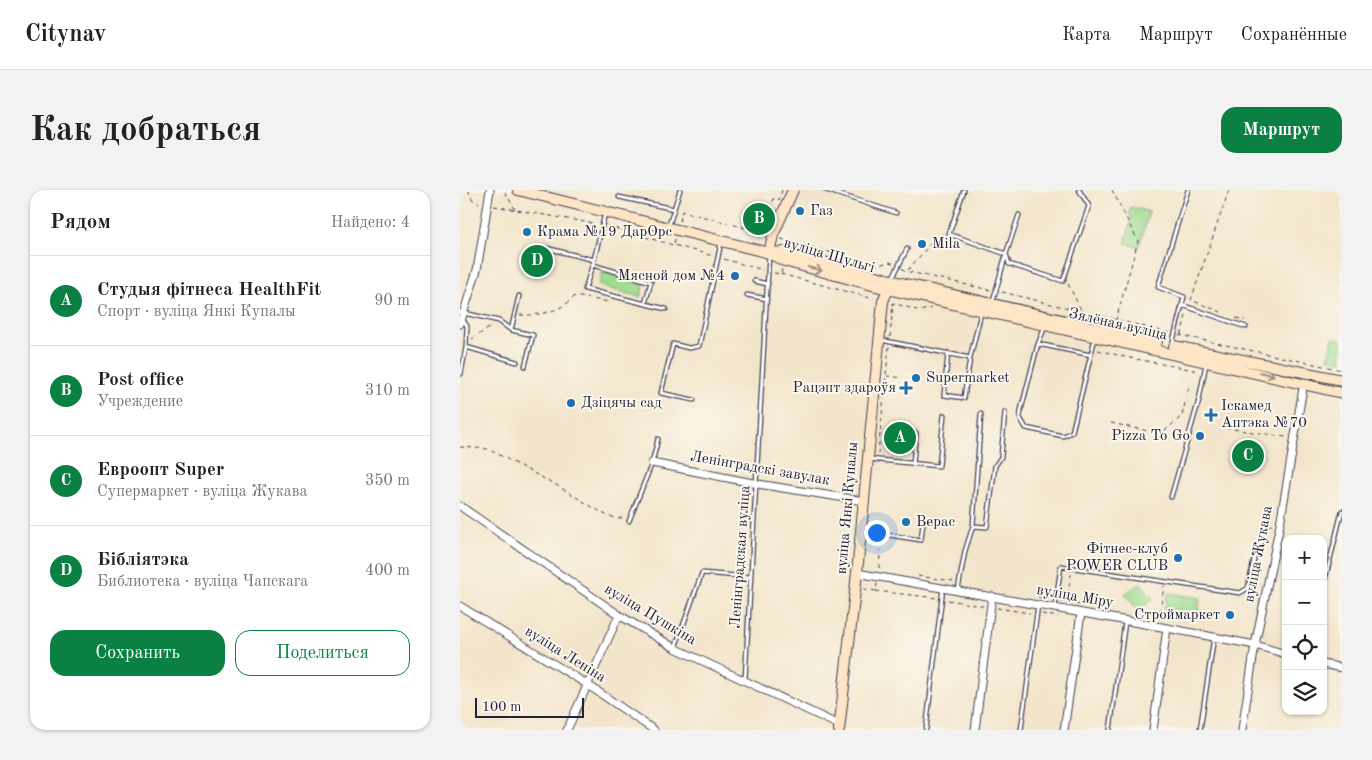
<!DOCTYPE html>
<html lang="ru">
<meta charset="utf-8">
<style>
body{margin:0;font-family:"Old Standard TT",serif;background:#f2f2f2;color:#222}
.controls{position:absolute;right:15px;bottom:15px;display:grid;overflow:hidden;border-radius:10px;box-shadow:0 1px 4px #0004}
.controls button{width:45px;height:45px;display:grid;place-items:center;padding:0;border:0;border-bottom:1px solid #e0e0e0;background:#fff;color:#222;font:25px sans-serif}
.scale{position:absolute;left:15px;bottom:12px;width:109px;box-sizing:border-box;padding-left:5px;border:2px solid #22223b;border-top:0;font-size:14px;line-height:18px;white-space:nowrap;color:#22223b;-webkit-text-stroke:4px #fbf7ec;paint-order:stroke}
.you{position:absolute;left:416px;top:342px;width:18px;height:18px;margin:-12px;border:4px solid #fff;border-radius:50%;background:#1a73e8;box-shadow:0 0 0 8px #1a73e833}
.badge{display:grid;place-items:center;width:32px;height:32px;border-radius:50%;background:#0b8043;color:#fff;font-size:16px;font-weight:700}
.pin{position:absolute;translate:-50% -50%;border:2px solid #fff;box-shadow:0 1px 5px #0006}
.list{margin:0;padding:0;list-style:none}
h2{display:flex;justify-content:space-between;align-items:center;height:65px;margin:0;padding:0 20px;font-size:21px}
h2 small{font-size:16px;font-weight:400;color:#767676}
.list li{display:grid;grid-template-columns:32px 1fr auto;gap:15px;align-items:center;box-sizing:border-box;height:90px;padding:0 20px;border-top:1px solid #e0e0e0}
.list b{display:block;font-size:19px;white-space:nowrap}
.list p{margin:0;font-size:16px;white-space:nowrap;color:#767676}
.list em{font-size:16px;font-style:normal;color:#767676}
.actions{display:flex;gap:10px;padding:15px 20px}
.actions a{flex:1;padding:11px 0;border:1px solid #0b8043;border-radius:15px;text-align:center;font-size:18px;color:#0b8043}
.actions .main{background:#0b8043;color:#fff}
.icon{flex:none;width:28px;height:28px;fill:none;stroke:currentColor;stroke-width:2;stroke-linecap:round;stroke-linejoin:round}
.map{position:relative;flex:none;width:882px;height:540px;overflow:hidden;border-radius:15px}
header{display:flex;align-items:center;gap:30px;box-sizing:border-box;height:70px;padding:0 25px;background:#fff;border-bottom:1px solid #e0e0e0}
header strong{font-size:24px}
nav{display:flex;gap:28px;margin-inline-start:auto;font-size:18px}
.intro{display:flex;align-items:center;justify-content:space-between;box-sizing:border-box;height:120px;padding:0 30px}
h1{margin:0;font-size:35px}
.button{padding:12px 22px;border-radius:15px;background:#0b8043;color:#fff;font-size:18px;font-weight:700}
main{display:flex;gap:30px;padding:0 30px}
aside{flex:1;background:#fff;border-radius:15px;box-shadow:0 1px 4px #0004}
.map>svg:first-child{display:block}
.green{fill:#9edb8f;stroke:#607e65}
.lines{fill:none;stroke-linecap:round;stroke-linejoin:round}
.lane-casing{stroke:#413f51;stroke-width:5.5}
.street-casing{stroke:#413f51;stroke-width:9}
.secondary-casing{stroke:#413f51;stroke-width:12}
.path{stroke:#413f51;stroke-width:1;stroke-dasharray:4 4;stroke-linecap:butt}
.lane{stroke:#fff;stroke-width:3}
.street{stroke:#fff;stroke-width:7}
.secondary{stroke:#fee5c5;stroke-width:10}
.oneway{stroke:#9b8d87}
.poi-dot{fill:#1f6fb2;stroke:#fbf7ec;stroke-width:2}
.labels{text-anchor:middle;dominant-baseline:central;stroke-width:4;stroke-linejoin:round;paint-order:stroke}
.poi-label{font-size:15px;fill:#22223b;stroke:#fbf7ec;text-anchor:start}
.street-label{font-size:15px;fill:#22223b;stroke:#fbf7ec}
</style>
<header>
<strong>Citynav</strong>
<nav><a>Карта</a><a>Маршрут</a><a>Сохранённые</a></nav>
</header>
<div class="intro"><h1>Как добраться</h1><a class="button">Маршрут</a></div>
<main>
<aside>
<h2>Рядом<small>Найдено: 4</small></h2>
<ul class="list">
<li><span class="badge">A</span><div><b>Студыя фітнеса HealthFit</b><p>Спорт · вуліца Янкі Купалы</p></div><em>90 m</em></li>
<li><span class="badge">B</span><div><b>Post office</b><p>Учреждение</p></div><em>310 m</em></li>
<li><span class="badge">C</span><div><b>Евроопт Super</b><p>Супермаркет · вуліца Жукава</p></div><em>350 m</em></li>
<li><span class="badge">D</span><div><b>Бібліятэка</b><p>Библиотека · вуліца Чапскага</p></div><em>400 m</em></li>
</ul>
<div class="actions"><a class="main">Сохранить</a><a>Поделиться</a></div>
</aside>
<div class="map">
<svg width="882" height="540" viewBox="0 0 882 540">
<rect width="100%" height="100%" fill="#fbf7ec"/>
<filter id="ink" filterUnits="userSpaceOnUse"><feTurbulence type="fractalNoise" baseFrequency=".02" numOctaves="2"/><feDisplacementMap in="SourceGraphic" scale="10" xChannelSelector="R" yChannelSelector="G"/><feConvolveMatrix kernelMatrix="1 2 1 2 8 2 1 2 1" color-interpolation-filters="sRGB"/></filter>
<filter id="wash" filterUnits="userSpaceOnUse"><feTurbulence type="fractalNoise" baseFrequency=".0096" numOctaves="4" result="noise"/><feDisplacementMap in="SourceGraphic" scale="20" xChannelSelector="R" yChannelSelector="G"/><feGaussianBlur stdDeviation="1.12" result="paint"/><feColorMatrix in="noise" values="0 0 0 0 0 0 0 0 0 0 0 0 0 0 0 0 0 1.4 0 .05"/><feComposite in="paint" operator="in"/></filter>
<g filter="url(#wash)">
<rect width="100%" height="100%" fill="#f3e5cb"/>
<path class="green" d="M671 17 689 22 679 57 665 53 672 28 669 25Z
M142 82 184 93 180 107 139 96Z
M873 148 882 150V171L868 168Z
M681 393 693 409 678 420 665 404Z
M708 403 740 408 737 428 704 422Z"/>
</g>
<g filter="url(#ink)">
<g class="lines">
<g class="lane-casing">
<path id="lane" d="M366 0 436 23
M504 0 489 44 546 64 559 25
M159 7 214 19
M209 35 220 0
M86 58 134 70 145 23
M134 70 125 99 206 119
M133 75 191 92 185 114
M432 89 447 59
M294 91 308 94
M287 105 307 109
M533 111 546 64 549 74 603 91 629 16 619 0
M722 115 786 137
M0 122 39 131 51 140 59 106
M3 130 7 136 6 157 57 172
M51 140 73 145 65 176
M421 150 510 168 504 208 484 205 488 163
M578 154 585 137
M712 155 724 107 698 97 728 0
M631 165 578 154 561 220 560 228 566 238 603 246 612 242 635 148
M510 168 521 123
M1 184 6 157
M234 210 201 203 213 154 229 158 239 156 261 53
M409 269 479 276 484 225
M453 273 456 243
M711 307 739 210 746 174
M169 331 192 273 198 249
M513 336 521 224
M403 341 461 350 463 333
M863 398 882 321
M498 400 505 361 513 336 527 337 535 276 541 267 545 222
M595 417 601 376 780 403 788 398 795 365
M215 458 242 383 290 387
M285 490 309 64
M466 540 483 398
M561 540 578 415
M650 540 665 432
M740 540 754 447"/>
</g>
<g class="street-casing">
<path id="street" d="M0 134 17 80 30 0
M192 273 298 294 404 311
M0 316 159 425 215 458 379 535
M397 383 707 438 795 455 826 464
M0 416 128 495 194 540
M863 474 882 478
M107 540 159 425
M515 540 532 406
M604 540 621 423
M693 540 707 438
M782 540 795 455 820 334 844 192"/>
</g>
<g class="secondary-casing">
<path id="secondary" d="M58 0 309 63 324 71 427 99 882 203
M309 63 326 62 446 94 697 152
M309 63 313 45 333 0
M714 156 882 190
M379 540 397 383 423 111 430 95"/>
</g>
<path class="path" d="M8 0 13 10 19 13
M652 0 678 51 656 130
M45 2 56 21
M34 16 136 34
M220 31 222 21 305 43
M147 36 213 55
M302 42 314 8 319 10 322 0
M215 49 214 55 253 66
M321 49 418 75 429 72 435 74
M264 69 303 80
M442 78 445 81 530 100
M448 80 472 52 483 44
M314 83 321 84 322 79
M321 84 414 109
M608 94 622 122
M542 102 710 143
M761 122 731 110 769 0
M60 125C79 126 102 121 115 106L149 112
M776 128 785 130
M719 145 882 180
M721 145 727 122
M430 147 433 113 460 121 471 118
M12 149 32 136
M638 160 665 167 739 181
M427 186 443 188
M651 233 701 244 722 226 729 196
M766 238 826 247
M0 257 28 259 98 296 144 324 158 329 164 327
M418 264 429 156
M800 337 812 335
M419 378 421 350
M458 386 493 391
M417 393 416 401 477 408
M404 399 416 401
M578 407 591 409
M488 410 523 416
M600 411 621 415
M607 412 611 384
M537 418 570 423
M582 424 598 427
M699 429 704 396"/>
<use href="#lane" class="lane"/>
<use href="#street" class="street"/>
<use href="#secondary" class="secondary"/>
</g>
<defs><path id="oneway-shaft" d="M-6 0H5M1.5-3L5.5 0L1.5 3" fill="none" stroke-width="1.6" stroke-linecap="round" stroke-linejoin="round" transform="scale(1.25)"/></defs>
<g class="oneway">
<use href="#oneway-shaft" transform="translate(355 79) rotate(15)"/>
<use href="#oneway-shaft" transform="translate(807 184) rotate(13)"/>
</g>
</g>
<g class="poi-dot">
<circle cx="340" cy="21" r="5"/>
<circle cx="67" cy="42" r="5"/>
<circle cx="462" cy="54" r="5"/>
<circle cx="275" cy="86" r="5"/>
<circle cx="456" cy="188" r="5"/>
<path d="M443.5 190.5h5v5h5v5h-5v5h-5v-5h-5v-5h5z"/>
<circle cx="111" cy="213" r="5"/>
<path d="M748.5 217.5h5v5h5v5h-5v5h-5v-5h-5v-5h5z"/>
<circle cx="740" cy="246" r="5"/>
<circle cx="446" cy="332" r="5"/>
<circle cx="718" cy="368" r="5"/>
<circle cx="770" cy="425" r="5"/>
</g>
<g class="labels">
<g class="poi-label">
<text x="350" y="21">Газ</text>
<text x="77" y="42">Крама №19 ДарОрс</text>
<text x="472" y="54">Mila</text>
<text x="265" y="86" text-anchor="end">Мясной дом №4</text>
<text x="466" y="188">Supermarket</text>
<text x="436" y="198" text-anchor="end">Рацэпт здароўя</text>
<text x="121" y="213">Дзіцячы сад</text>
<text x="761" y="216">Іскамед<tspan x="761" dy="17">Аптэка №70</tspan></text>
<text x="730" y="246" text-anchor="end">Pizza To Go</text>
<text x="456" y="332">Верас</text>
<text x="708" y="359" text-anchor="end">Фітнес-клуб<tspan x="708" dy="17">POWER CLUB</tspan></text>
<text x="760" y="425" text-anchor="end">Строймаркет</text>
</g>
<g class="street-label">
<text transform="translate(369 66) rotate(16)">вуліца Шульгі</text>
<text transform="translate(658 135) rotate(13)">Зялёная вуліца</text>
<text transform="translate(300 279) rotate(10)">Ленінградскі завулак</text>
<text transform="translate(388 318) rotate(-85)">вуліца Янкі Купалы</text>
<text transform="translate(799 364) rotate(-79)">вуліца Жукава</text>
<text transform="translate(281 367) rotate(-86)">Ленінградская вуліца</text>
<text transform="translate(615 407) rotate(10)">вуліца Міру</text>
<text transform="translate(190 425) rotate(31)">вуліца Пушкіна</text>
<text transform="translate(105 465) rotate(32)">вуліца Леніна</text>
</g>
</g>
</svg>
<div class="controls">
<button>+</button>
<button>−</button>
<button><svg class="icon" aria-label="locate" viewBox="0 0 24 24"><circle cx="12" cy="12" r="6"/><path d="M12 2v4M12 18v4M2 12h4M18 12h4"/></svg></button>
<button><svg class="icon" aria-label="layers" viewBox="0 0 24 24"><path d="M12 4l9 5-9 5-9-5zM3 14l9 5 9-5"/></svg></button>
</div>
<div class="scale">100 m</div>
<div class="you"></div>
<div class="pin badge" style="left:440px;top:248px">A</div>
<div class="pin badge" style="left:299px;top:29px">B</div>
<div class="pin badge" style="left:788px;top:266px">C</div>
<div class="pin badge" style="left:77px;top:71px">D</div>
</div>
</main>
